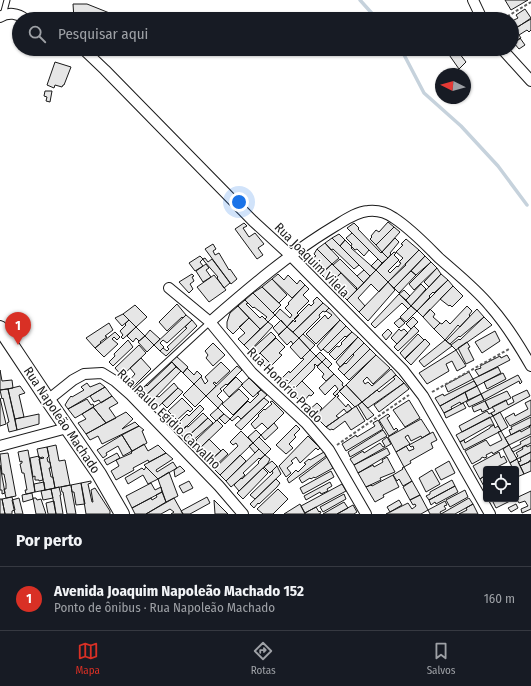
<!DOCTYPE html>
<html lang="pt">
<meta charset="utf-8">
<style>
body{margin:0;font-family:"Fira Sans Condensed",sans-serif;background:#242831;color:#f1f3f6}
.controls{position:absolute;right:12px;bottom:12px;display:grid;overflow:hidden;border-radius:4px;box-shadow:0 1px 3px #0004}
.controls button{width:36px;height:36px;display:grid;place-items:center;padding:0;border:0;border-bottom:1px solid #363941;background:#171b24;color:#f1f3f6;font:20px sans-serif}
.compass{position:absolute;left:435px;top:68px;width:36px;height:36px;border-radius:50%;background:#171b24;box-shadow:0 1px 3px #0004;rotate:275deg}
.you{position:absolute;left:239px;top:202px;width:14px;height:14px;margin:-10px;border:3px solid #fff;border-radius:50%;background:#1a73e8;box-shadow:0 0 0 6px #1a73e833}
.badge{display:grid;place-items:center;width:26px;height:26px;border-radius:50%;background:#d93025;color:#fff;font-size:13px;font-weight:700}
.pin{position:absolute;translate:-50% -33px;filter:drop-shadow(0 1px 2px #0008)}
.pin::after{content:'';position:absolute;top:21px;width:14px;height:12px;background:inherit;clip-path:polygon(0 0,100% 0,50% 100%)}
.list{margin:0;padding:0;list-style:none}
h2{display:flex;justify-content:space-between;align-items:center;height:52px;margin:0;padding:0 16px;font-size:17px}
h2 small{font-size:13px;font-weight:400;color:#9ea1a6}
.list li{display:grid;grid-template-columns:26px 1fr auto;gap:12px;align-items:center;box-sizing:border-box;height:64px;padding:0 16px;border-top:1px solid #363941}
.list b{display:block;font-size:15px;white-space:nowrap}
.list p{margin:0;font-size:13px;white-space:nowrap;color:#9ea1a6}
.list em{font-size:13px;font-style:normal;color:#9ea1a6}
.icon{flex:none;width:22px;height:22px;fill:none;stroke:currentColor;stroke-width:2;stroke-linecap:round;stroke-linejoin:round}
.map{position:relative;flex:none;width:531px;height:514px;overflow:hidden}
.search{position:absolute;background:#171b24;box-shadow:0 1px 3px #0004;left:12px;right:12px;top:12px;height:44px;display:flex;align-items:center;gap:10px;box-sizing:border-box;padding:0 14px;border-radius:22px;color:#9ea1a6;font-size:15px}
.sheet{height:116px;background:#171b24}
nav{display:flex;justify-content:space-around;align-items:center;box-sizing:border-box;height:56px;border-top:1px solid #363941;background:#171b24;font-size:11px;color:#9ea1a6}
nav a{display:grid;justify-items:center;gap:2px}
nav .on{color:#d93025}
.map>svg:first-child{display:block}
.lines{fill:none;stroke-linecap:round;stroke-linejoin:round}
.stream{stroke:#c6d2dc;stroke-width:3.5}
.building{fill:#e6e6e6;stroke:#1a1a1a}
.lane-casing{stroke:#1a1a1a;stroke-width:7}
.street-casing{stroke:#1a1a1a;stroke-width:12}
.secondary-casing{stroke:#1a1a1a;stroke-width:16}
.path{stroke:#5f5f5f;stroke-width:2;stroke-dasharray:3 2;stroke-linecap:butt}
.lane{stroke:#fff;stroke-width:5}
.street{stroke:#fff;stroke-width:10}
.secondary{stroke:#fff;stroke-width:14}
.labels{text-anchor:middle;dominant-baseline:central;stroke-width:3;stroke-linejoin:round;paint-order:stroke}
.street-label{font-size:13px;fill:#1a1a1a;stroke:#fff}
</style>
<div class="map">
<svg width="531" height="514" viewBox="0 0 531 514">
<rect width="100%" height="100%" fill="#fff"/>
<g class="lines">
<path class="stream" d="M360 0 377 19
M401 49 424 93 461 126 498 166 527 205"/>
</g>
<path class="building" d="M505 0H528L511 10Z
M73 4H87L122 18 121 19H74Z
M525 9 531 18 515 29 512 24V21L518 18 516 15Z
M531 19V30L529 32 527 30 519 35 521 38 514 43 512 40V30Z
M520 38 525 45 519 49 514 43Z
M445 49H456L466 62 459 69Z
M55 62 71 67 64 85H63L62 87 55 85 54 88 47 85Z
M45 91H52L50 102 46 101 47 97 44 96Z
M388 222 394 227 376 245 370 239 372 237 371 236 376 230 379 232Z
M244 223 247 226 243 228 249 237 255 233 264 244 258 248 263 255 257 259 235 229Z
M354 223 359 228 358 229 381 253 382 252 388 258 382 263 347 228Z
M394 227 400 232 382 252 376 245Z
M352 233 369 250 364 256 357 249 355 250 351 246 352 244 346 238Z
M339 234 345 240 340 246 332 238Z
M332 238 359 265 354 269 333 249 331 250 325 243Z
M395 238 399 242 390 253 391 254 388 258 382 252Z
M406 239 419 250 388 282 376 270 394 252 396 253 394 255 399 260 388 271 390 273 397 266 398 267 401 263 399 262 403 258 396 252 403 245 401 244Z
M345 240 352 247 351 248 376 270 370 276 340 246Z
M325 243 339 258 332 264 317 249Z
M213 244 216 249 213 251 215 255 219 253 229 270 230 269 237 279 231 284 205 249Z
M317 249 332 264 321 274 316 269 320 265 313 258 316 256 314 254Z
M419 250 425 256 394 288 388 282 406 265 405 264Z
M200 256 203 259 200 262 203 266 195 271 189 263Z
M425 256 431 262 416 275 411 271Z
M205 258 208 262 212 259 230 283 224 288 217 278 218 277 204 261 203 259Z
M340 259 364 283 357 290 356 289 357 288 333 265Z
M378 259 382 263 376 270 371 266Z
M431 262 437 268 414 290 409 284Z
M206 264 209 268 206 270 211 277 203 282 196 271Z
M332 264 341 273 330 283 321 274Z
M437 268 441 274 429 287 424 282Z
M364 270 370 276 364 283 357 276Z
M376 270 388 282 379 292 371 284 358 298 365 306 359 312 347 300Z
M411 271 416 275 399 293 394 288Z
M341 273 357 290 347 300 342 295 345 291 334 280Z
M192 274 194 276 192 277 194 281 190 284 193 289 189 293 179 282Z
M278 274 284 280 288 275 297 284 300 280 305 285 292 298 272 279Z
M441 274 448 280 434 293 433 292 429 296 430 297 417 311 411 306Z
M214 275 226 290 209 302 197 287Z
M272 279 287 295 279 303 262 287Z
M448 280 453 286 423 317 417 311Z
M388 282 395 290 368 321 359 312Z
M421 284 426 289 411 306 406 300Z
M305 285 309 289 303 295 309 301 297 313 299 315 287 327 275 315 280 309 290 318 292 315 285 308 289 304 288 303Z
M453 286 463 296 452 307 450 305 449 306 440 299Z
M262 287 281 305 273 313 253 293Z
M404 290 410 296 406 300 399 294Z
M253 293 275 315 268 322 265 319 267 317 254 307 253 308 245 300Z
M399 294 411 306 408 309 402 303 375 328 371 324Z
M317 297 323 303 293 332 287 327 293 320 295 322 296 321 294 319 309 304 311 306 314 303 313 301Z
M245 300 248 303 246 304 260 318 262 316 268 322 260 329 238 306Z
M323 303 329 308 325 312 323 311 319 315 320 317 299 338 293 332Z
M177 304 186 315 183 318 182 317 167 331 159 322Z
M135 305 147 317 136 327 123 314Z
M238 306 249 318 233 334 227 328V322L230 313Z
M411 306 417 311 406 322 400 317Z
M467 306 472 311 469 315 470 316 460 327 458 325 445 340 434 329 440 323 442 324 446 320 450 324Z
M329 308 340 320 316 344 306 334 325 315 328 319 332 315 326 311Z
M430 309 435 314 433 317 440 323 434 329 423 317Z
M477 309 484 317 460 337 459 336 450 344 446 341Z
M123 314 129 320 122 326 115 318Z
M186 315 192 320 167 343 163 340 160 343 164 347 160 351 154 345Z
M413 317 418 322 411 329 406 324Z
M484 317 492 325 456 350 451 345 459 339 460 340Z
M249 318 260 329 244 345 238 339 245 333 239 327Z
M400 318 405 323 399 328 394 323Z
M129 320 136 327 123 339 121 337 123 335 120 331 126 325 125 324Z
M192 320 197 326 166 356 160 351 163 348 167 351 169 349 167 347 187 328 185 327Z
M281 320 287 327 279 335 273 328Z
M340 320 346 326 321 351 317 346Z
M268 322 273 326 250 351 244 345Z
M109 323 113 330 105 336 107 337 100 342 101 343 95 348 86 338Z
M346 326 352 332 346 337 345 336 328 353 323 349Z
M414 326 419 331 398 351 394 347Z
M136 327 145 336 139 341 136 338 133 342 127 336Z
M287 327 299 338 293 344 291 341 287 345 278 335Z
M388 329 392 333 386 340 382 335Z
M399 329 401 331 404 329 408 333 397 344 391 338Z
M150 330 160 339 154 345 145 336Z
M495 331 500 341 482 353 475 342Z
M115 332 120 337 117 340 114 337 112 339 118 344 104 357 95 348Z
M271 332 276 337 256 357 250 351Z
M352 332 358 337 335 360 329 354 337 346 339 347 342 344 341 343Z
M303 334 315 345 310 350 299 338Z
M418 334 424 340 406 357 405 359 400 353Z
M145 336 154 345 147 352 138 342Z
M358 337 364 343 340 367 336 362Z
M276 338 285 347 279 353 282 355 272 365 260 353Z
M299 338 310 350 301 359 290 347Z
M425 339 430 344 411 365 405 359Z
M128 340 133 347 113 366 109 362 115 356 114 354Z
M445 340 452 346 424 367 419 361Z
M467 342 470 347 468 348 474 360 466 364 458 348Z
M213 343 225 355 213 366 206 358 208 355 205 351Z
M364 343 370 349 344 375 338 369 345 363 346 364 354 355 353 354Z
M139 345 146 353 122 376 115 368Z
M370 349 376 355 349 380 344 375Z
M310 350 316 356 286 386 280 380 289 371 290 373 304 359 302 358Z
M456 350 466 366 457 371 452 361 446 364 449 371 427 384 419 373Z
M320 352 326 358 322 362 316 356Z
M260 353 272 365 268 369 256 357Z
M376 355 390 368 373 384 367 377 363 381 365 384 368 382 372 386 391 369 396 375 362 402 346 385Z
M507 355 510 360 479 376 475 370 481 368 480 366 500 356 501 358Z
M176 356 188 367 183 373 171 361Z
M316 356 322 362 317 366 315 364 314 365 315 366 314 369 291 392 286 386Z
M141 358 151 369 133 387 128 382 135 374 130 368Z
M326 358 332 364 328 368 322 362Z
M172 362 176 367 144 397 138 392 146 385 147 386Z
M221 362 230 371 216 384 215 382 213 383 216 386 206 396 194 384 201 377 205 384 208 381 205 377Z
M322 362 334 374 326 381 322 377 324 374 317 367Z
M237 366 242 370 227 385 226 384 220 389 222 391 217 396 223 402 218 408 206 396Z
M176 367 181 371 150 403 144 397Z
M498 367 501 373 477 386 473 379Z
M187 368 194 375 197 371 202 376 194 384 183 373Z
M0 370 2 381 12 380 13 388 0 390Z
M469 372 473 379 448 392 445 385Z
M503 373 506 379 487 389 484 382Z
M334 374 343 383 342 385 344 387 335 396 333 394 338 389 335 385 325 395 319 388Z
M396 375 404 383 368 408 362 402 377 390 379 392 395 379 393 377Z
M518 375 522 382 520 384 519 381 484 400 481 394Z
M236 377 243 384 229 397 223 390Z
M249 378 261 390 253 397 241 385Z
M302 381 314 393 311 396 309 395 305 400 306 401 303 404 291 392Z
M474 381 477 386 440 406 435 398 443 394 444 396Z
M87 383 90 387 100 383 105 387 68 409 65 405 68 400 71 396 72 397 84 390 81 387Z
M174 383 178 388 157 408 151 402 157 396 159 397Z
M404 383 409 389 379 412 374 405Z
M194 384 206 396 195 407 183 395Z
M346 385 362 402 355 407 339 391Z
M20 386 25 393 19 395 24 417 15 419 8 389Z
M477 386 481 394 468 400 465 392Z
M105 387 112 396 101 403 99 400 94 402 90 396Z
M178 388 183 392 167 408 162 403Z
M8 389 17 430 9 432 7 423 9 422 3 398 2 399 0 390Z
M239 389 249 399 233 415 222 404Z
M261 390 267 395 241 419 238 416 232 421 230 419 248 401 250 403 259 394 257 393Z
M527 390 530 396 493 416 491 413 495 411 492 407 506 400 508 405 514 402 512 397Z
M507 391 511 398 489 409 485 401Z
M465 392 468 400 461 404 460 402 451 407 452 409 444 413 440 406Z
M337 394 339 396 337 397 346 407 348 404 352 409 347 413 344 409 336 416 339 418 326 427 315 416 336 396H335Z
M481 394 484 400 469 407 466 402Z
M112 396 118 403 109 408 116 418 106 423 93 407Z
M0 398 6 424 0 426Z
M182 398 193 409 190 412 188 410 177 420 168 411Z
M264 398 269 402 241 430 235 425Z
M87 399 91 405 93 404 94 407 75 418 68 409Z
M409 400 420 418 405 427 393 410Z
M531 400V415L510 426 505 418 514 413 515 416 528 409 525 403Z
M272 401 284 413 268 429 262 423 255 429 251 424 259 416 258 415 264 409 265 410 272 404 270 402Z
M485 401 489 409 482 412 481 409 474 412 472 407Z
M362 402 374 415 367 420 358 405Z
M317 403 322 408 315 416 309 410Z
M463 403 466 408 446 418 444 413Z
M200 405 204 409 180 433 174 427 187 414 189 416Z
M356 406 365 421 351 430 345 421 333 430 332 429 330 430 326 427Z
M93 407 106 423 86 434 78 423 86 419 82 414Z
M218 408 224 414 216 421 210 415Z
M487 411 489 414 491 413 493 416 462 432 459 426Z
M126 412 133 419 122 429 135 422 139 426 102 444 98 436 90 440 86 434Z
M500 412 508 427 501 431 493 416Z
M203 413 208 418 185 439 180 433 186 426 188 427Z
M39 414V424L17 430 15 419Z
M224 414 230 419 225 424 219 418Z
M388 414 390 416 387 418 394 430 396 428 398 430 389 436 379 420Z
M490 417 494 425H490L460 442 456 435Z
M531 417V425L511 435 509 430 512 429 511 427Z
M208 418 213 423 190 443 185 439Z
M421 419 430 433 422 438 421 436 411 441 408 435 405 437 410 444 396 452 388 437Z
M217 420 223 426 197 451 191 445 194 442 195 444 197 441 196 440Z
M378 420 383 429 346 451 342 444 356 435 357 437 375 426 373 423Z
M274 423 278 428 265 440 261 435Z
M296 425 300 429 294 435 296 437 289 444 293 448 286 454 276 445Z
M494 425 495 428 498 426 501 431 464 450 460 442 464 440 465 443 490 428V427Z
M531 425V434L509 445 505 438 520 430 521 432 530 427 529 426Z
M139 426 144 430 142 431 147 443 132 451 122 435Z
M256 430 261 435 253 443 248 437Z
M383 430 387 436 350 457 348 452Z
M241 431 253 443 220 475 214 469 238 446 236 443 233 445 230 442Z
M501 431 509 445 493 454 492 452 486 455 487 457 484 458 483 457 481 458V459L472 464 465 451 486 440 490 446 502 440 498 432Z
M433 432 437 440 431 443 433 448 410 461 411 463 404 467 396 452 406 446 409 451 414 449 413 446 411 447 409 445Z
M122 435 132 451 123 456 118 446 106 453 107 455 103 458 97 450Z
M308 436 320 448 318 450 316 448 300 463 296 457 291 461 293 463 287 468 291 473 286 477 279 466Z
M531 436V443L513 452 511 449 521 444 520 442Z
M259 437 271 449 265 455 253 443Z
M387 437 391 444 354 465 350 459 363 451 364 453 380 443 383 447 385 446 382 441Z
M209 439 221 451 215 456 213 455 209 459 211 460 208 463 197 451Z
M253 443 259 449 255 453 249 446Z
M144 444 148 451 158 445 166 453 149 462 148 460 133 468 134 470 116 480 111 471 119 466 116 460 132 453 131 452Z
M56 445 59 461 65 460 70 485 55 488 47 447Z
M509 445 517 459 510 463 503 449Z
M526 445 527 447 531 445V452L517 459 516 458 518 456 516 453 523 449 522 447Z
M47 447 49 456 47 458 48 462H50L51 468H49L50 472 51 477H53L55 488 45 490 39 459 44 458 43 457 39 458 37 449Z
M387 448 390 454 358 473 354 465Z
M223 449 228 454 213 468 208 463Z
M259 449 265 455 260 459 259 458 243 473 245 475 231 487 226 481Z
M28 450 35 492 26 494 25 490H27L24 473H22L20 464 22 463V461L20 462 18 452Z
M324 452 326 456 289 483 287 479 296 470 298 472 306 464 304 463 309 459 310 460Z
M499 452 501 458 504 456 507 462 493 469H486V473L484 474 485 476 480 479 473 466Z
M531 452V460L529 461V462L520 466 518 462 521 461 520 458Z
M8 453 16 496 6 498 4 489H6V484L4 474H2L0 454Z
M117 453 120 458 107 465 104 460Z
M166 453 173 459 156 470 157 472 173 462 177 468 158 479 144 465Z
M240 455 246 461 226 481 220 475Z
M265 455 270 459 268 463 239 491 234 485 241 478 242 479 259 463 258 462Z
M39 456 43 480 39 481V480H35V476L33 477 30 458Z
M327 457 333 468 315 478 314 477 311 479 310 478 302 483 299 478Z
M387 457 395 472 380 478 381 480 366 487 358 473 373 465 374 467 383 462 382 460Z
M517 459 524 474 517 477 516 469H513L510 463Z
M272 461 277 466 270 473 264 467Z
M449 461 455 473 441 480 435 469Z
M531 461V471L524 474 520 466Z
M0 465 5 493 2 494V490H0Z
M180 466 185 471 175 477 174 470Z
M277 466 281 474 255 499 250 495 273 473 272 471Z
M146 467 158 479 148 484 143 475 128 484 125 478 142 468 144 470Z
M404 467 412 481 403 486 399 479 397 481 393 475 403 469 402 468Z
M263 468 268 473 243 499 237 493Z
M432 470 440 484 426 492 419 478Z
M331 471 334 477 303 494 300 488Z
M169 472 178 496 166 502 158 479Z
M393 475 399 487 383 495 384 497 375 502 366 487 371 485 372 486Z
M484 476 485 478H486V490L480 479Z
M276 479 280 483 277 487 259 504 258 503 254 508 250 504Z
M452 480 455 486 429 500 426 496 430 494V492Z
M91 481V483L88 484 92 502H93L91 490 95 488 110 511V514H86L81 483Z
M189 481 193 488 183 493 179 486Z
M412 481 420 495 410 500 403 487Z
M44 482 45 490 35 492 34 484Z
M330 482 332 486 327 489 328 491 321 494 320 492 306 500 304 496Z
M81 483 85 504 76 505 74 492H72L71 485Z
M151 483 155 490 161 487 162 492 132 508 126 496Z
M342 484 346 491 305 513 301 506Z
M71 485 72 492 76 514H67L63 492H62L61 487Z
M455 486 458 492 436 504 435 502 431 505 429 500Z
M59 487 61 495H60L63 514H56L51 489Z
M51 489 53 498 43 500 41 491Z
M278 489 288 499 273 514H263L257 509Z
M465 490 468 497 450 507 446 500Z
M531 491V509L522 513 521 509 528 506 525 501 519 503 516 498Z
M162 492 166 502 146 514H135L132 508 151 498 152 500 157 497 156 495Z
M32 493 33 499 23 502 22 495Z
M344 494 346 499 323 512 320 507Z
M420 495 428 510 421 514H386L408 503 412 509 416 506 415 504 413 505 410 500Z
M12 497 15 510 12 511V514H5L2 499Z
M207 497 210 503 190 514H183L181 511Z
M19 498 23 514H15L12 500Z
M33 498H36L37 500 41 499 46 514H36Z
M174 498 183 514H171L174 512 170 509 161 514H146Z
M469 498 473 504 455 514H441Z
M0 499H2L5 514H0Z
M494 499H514L496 508 492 500Z
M214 500 228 514H215Z
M399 500 402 505 390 512 387 507Z
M54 501 56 514H48L46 503Z
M445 501 447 505 444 506 446 509 440 512 441 514H430L428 510Z
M344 502 348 508 337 514H323Z
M300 504 305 514H284Z
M473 504 478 514H459L467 510 466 508Z
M516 504 518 508 511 512 508 508Z
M353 505 357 512 354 514H337Z
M316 507 319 512 320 511 321 513 319 514H305V513Z"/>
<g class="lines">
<g class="lane-casing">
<path id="lane" d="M3 15 7 0
M131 395 210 322"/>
</g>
<g class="street-casing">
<path id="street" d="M473 0 482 19
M0 17C8 12 18 13 25 19
M83 49 105 70 253 221 290 255 403 370 423 396 490 514
M502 49 531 81
M169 288 210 322 252 373 306 423 318 437 329 450 366 514
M210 322C250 287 290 253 335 226 345 220 356 212 368 211 377 210 387 213 394 218 411 229 425 244 439 258 456 273 475 288 490 306 506 324 519 345 531 366
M48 400 73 380 84 374 102 373 115 381 131 395 219 486 243 514
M0 446 67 428"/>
</g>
<g class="secondary-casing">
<path id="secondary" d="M0 328 48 400 99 474 122 514"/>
</g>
<path class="path" d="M503 19 531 2
M432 392 509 349
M337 445 409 395"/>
<use href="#lane" class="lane"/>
<use href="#street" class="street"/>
<use href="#secondary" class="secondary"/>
</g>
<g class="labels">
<g class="street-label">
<text transform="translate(312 260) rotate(45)">Rua Joaquim Vilela</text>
<text transform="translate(285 385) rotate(45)">Rua Honório Prado</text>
<text transform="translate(169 419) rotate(44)">Rua Paulo Egídio Carvalho</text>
<text transform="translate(62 420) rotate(56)">Rua Napoleão Machado</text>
</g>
</g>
</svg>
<div class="controls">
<button><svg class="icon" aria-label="locate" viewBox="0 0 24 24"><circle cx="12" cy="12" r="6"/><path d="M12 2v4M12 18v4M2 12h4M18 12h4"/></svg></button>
</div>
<svg class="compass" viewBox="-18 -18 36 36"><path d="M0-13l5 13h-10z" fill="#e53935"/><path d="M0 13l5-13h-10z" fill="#9ea1a6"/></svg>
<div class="you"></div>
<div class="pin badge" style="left:18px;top:345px">1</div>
<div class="search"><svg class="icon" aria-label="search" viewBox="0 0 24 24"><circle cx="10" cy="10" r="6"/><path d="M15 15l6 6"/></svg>Pesquisar aqui</div>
</div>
<section class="sheet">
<h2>Por perto<small></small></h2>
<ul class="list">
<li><span class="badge">1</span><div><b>Avenida Joaquim Napoleão Machado 152</b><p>Ponto de ônibus · Rua Napoleão Machado</p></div><em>160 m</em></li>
</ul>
</section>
<nav>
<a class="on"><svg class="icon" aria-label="map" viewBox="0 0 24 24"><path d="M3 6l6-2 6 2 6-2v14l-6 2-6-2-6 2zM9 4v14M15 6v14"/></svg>Mapa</a>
<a><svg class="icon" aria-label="directions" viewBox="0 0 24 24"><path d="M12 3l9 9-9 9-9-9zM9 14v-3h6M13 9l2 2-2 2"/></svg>Rotas</a>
<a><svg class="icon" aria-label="saved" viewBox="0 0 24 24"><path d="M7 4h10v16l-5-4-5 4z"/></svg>Salvos</a>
</nav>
